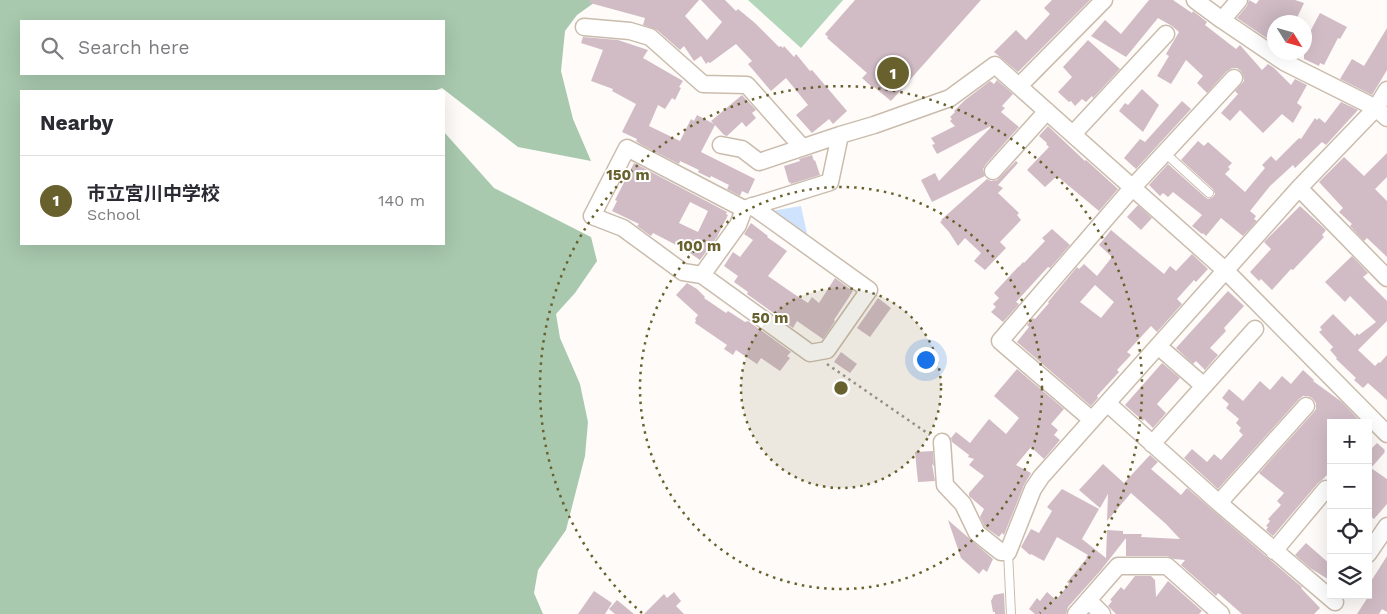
<!DOCTYPE html>
<meta charset="utf-8">
<style>
body{margin:0;font-family:"Work Sans","Noto Sans JP",sans-serif;background:#f7f7f7;color:#2b2b33}
.controls{position:absolute;right:15px;bottom:15px;display:grid;overflow:hidden;border-radius:0px;box-shadow:0 5px 20px #0002}
.controls button{width:45px;height:45px;display:grid;place-items:center;padding:0;border:0;border-bottom:1px solid #e1e1e2;background:#fff;color:#2b2b33;font:25px sans-serif}
.compass{position:absolute;left:1267px;top:15px;width:45px;height:45px;border-radius:50%;background:#fff;box-shadow:0 5px 20px #0002;rotate:127deg}
.you{position:absolute;left:925px;top:359px;width:18px;height:18px;margin:-12px;border:4px solid #fff;border-radius:50%;background:#1a73e8;box-shadow:0 0 0 8px #1a73e833}
.badge{display:grid;place-items:center;width:32px;height:32px;border-radius:50%;background:#68612e;color:#fff;font-size:16px;font-weight:700}
.pin{position:absolute;translate:-50% -50%;border:2px solid #fff;box-shadow:0 1px 5px #0006}
.list{margin:0;padding:0;list-style:none}
h2{display:flex;justify-content:space-between;align-items:center;height:65px;margin:0;padding:0 20px;font-size:21px}
h2 small{font-size:16px;font-weight:400;color:#7c7c81}
.list li{display:grid;grid-template-columns:32px 1fr auto;gap:15px;align-items:center;box-sizing:border-box;height:90px;padding:0 20px;border-top:1px solid #e1e1e2}
.list b{display:block;font-size:19px;white-space:nowrap}
.list p{margin:0;font-size:16px;white-space:nowrap;color:#7c7c81}
.list em{font-size:16px;font-style:normal;color:#7c7c81}
.icon{flex:none;width:28px;height:28px;fill:none;stroke:currentColor;stroke-width:2;stroke-linecap:round;stroke-linejoin:round}
.map{position:relative;flex:none;width:1387px;height:614px;overflow:hidden}
.search{position:absolute;background:#fff;box-shadow:0 5px 20px #0002;left:20px;top:20px;width:425px;height:55px;display:flex;align-items:center;gap:12px;box-sizing:border-box;padding:0 18px;border-radius:0px;color:#7c7c81;font-size:19px}
.panel{position:absolute;background:#fff;box-shadow:0 5px 20px #0002;left:20px;top:90px;width:425px;height:155px;border-radius:0px}
.map>svg:first-child{display:block}
.green{fill:#b3d5b9}
.forest{fill:#a8c9ae;fill-rule:evenodd}
.water{fill:#d0e3fe}
.building{fill:#d1bcc5;fill-rule:evenodd}
.lines{fill:none;stroke-linecap:round;stroke-linejoin:round}
.service-casing{stroke:#cabcad;stroke-width:10}
.minor-casing{stroke:#cabcad;stroke-width:19}
.path{stroke:#9b9792;stroke-width:2.5;stroke-dasharray:2.5 4;stroke-linecap:butt}
.service{stroke:#fff;stroke-width:8}
.minor{stroke:#fff;stroke-width:16}
.ring{fill:none;stroke:#68612e;stroke-width:2.5;stroke-dasharray:2.5 5}
.centre{fill:#68612e;stroke:#fff;stroke-width:2.5}
.ring-label{font-size:15px;text-anchor:middle;font-weight:bold;fill:#68612e;stroke:#fff;stroke-width:4;stroke-linejoin:round;paint-order:stroke}
</style>
<div class="map">
<svg width="1387" height="614" viewBox="0 0 1387 614">
<rect width="100%" height="100%" fill="#fefbf8"/>
<path class="green" d="M748 0H843L801 48Z"/>
<path class="forest" d="M0 0H598L577 15 565 31 561 71 573 119 591 161 518 147 442 88 434 91H21V244H444V132L494 188 591 237 597 261 575 293 556 314 560 338 580 384 588 422 585 456 566 530 538 570 534 593 543 614H0ZM21 21H444V74H21Z"/>
<path class="water" d="M801 206 808 238 771 211Z"/>
<path class="building" d="M590 0H699L685 16 707 40 722 22 701 0H725L736 11 738 9 755 23 779 47 781 46 783 48 784 46 794 57 796 54 810 71 812 70 847 111 833 124 829 119 812 133 796 115 808 105 786 78 771 91 748 64 752 61 736 44 710 63 708 62 706 64 701 56 694 61 684 46 680 50 657 30 643 25 645 18 590 3Z
M855 0H981L891 101 874 87 873 88 862 78 867 73 827 38 828 37 825 34Z
M1052 0H1090L1018 72 994 52 1016 30 1026 40 1050 14 1044 8Z
M1149 0H1173L1192 13 1193 11 1207 22 1205 25 1236 49 1240 45 1262 70 1268 64 1274 68 1291 85 1295 79 1307 85 1297 103 1302 107 1293 123 1282 114 1263 133 1240 110 1230 121 1221 113 1238 94 1235 91 1244 81 1243 75 1241 71 1237 68H1232L1227 71 1207 93 1197 83 1203 76 1186 60 1171 84 1157 76 1169 56 1166 54 1179 32 1172 26 1158 18 1126 57 1091 36 1105 20 1121 34Z
M1249 0 1256 4 1259 0H1295L1304 3 1295 22H1274V43L1237 18 1247 6Z
M1320 13 1347 27 1340 39 1338 38 1324 65 1320 63 1319 66 1304 59V43Z
M1387 28V70L1372 95 1340 79 1352 59 1364 66Z
M583 37 618 40 648 50 643 58 683 81 679 87 681 88 675 100 672 98 665 109 658 105 649 126 680 141 691 119 694 121 697 115 714 124 711 121 742 95 756 110 752 113 756 118 746 127 742 122 727 136 724 135 715 125 701 152 755 179 748 194 742 191 740 196 727 189 729 185 711 176 710 178 698 172 699 170 680 161 679 164 642 145 636 141 637 139 622 132 636 104 612 91 613 89 591 81 603 50 581 43Z
M1088 40 1120 69 1093 98 1092 96 1086 102 1082 99 1075 106 1071 101 1069 102 1058 92 1072 77 1063 67Z
M997 80 1013 94 1002 106 1005 108 1001 112 1019 127 986 164 983 169 985 176 932 202 921 180 935 173 939 181 993 125 937 154 932 145 935 144 931 138 955 126 950 121 952 119 950 117 955 112 954 111 965 100 990 81 994 84Z
M1142 89 1159 105 1143 132 1119 111 1125 103 1128 105Z
M1182 101 1191 109 1136 169 1124 158 1140 139 1145 142Z
M1341 102 1358 110 1326 145 1322 142 1295 168 1293 165 1270 186 1250 211 1256 216 1254 219 1257 221 1243 236 1221 218 1206 236 1203 233 1202 234 1192 226 1202 215 1173 192 1168 197 1163 193 1160 196 1149 185 1168 164 1205 197 1208 199 1213 197 1215 194 1213 189 1181 160 1198 141 1204 146 1208 142 1232 163 1228 167 1230 169 1225 174 1245 192 1265 168 1262 165 1271 156 1276 161 1299 138 1301 139 1315 118 1317 120 1319 118 1325 123Z
M1048 126 1085 161 1086 160 1118 189 1099 211 1057 176 1045 187 1027 170 1049 147 1046 144 1047 143 1039 136Z
M1387 153V177L1375 189 1387 201V257L1367 238 1364 241 1350 226 1352 224 1339 212 1343 208 1319 182 1344 157 1364 176Z
M812 155 814 161 815 160 820 175 791 184 790 182 789 183 784 166 800 161 799 159Z
M1016 161 1018 163 998 185 1003 188 998 193 1019 213 1017 215 1021 220 1000 242 1006 248 985 270 974 261 981 253 965 238 958 246 949 232 940 222 942 221 941 220 987 179 991 181 997 180Z
M634 163 727 212 726 214 728 215 717 237 700 260 684 249 653 233 651 236 637 226 639 224 612 211 617 201 615 200ZM690 202 708 211 698 232 679 223Z
M1138 205 1152 218 1141 230 1127 217Z
M1300 206 1326 230 1322 235 1324 237 1293 270 1291 269 1272 290 1261 279 1259 281 1250 272 1271 249 1264 242Z
M751 223 768 236 767 237 787 251 768 276 794 294 808 303 812 297 819 303 835 278 853 291 834 320 835 321 823 339 797 321 793 328 776 316V315L747 294 748 292 734 282 738 276 724 266 733 252 740 257 753 240 744 234Z
M1052 229 1070 245 1050 268 1048 267 1016 302 1019 304 1003 322 991 312 996 307 993 304 999 298 994 293 1019 266V267L1023 262 1024 263 1045 241 1042 238Z
M1111 230 1164 274 1170 266 1176 271 1192 254 1208 269 1196 282 1194 280 1177 299 1182 304 1157 332 1151 326 1127 352 1131 355 1117 370 1119 372 1097 396 1098 398 1091 406 1017 342 1029 327 1027 325 1033 318 1035 319 1049 303 1048 302 1077 267 1079 269 1084 264 1097 276 1112 257 1099 245ZM1095 285 1114 302 1101 318 1080 302Z
M1352 256 1368 273 1363 277 1387 301V321L1358 350 1375 366 1379 362 1380 363 1387 355V400L1368 383 1363 388 1354 380 1356 378 1336 359 1337 358 1330 350 1333 347 1319 332 1322 330 1320 327 1333 314 1355 336 1357 333 1359 335 1376 322 1350 296 1345 302 1325 282Z
M687 283 697 289 705 297 704 298 726 313 728 311 745 322 748 321 791 352 787 356 790 358 780 371 761 358 757 364 736 350 733 355 724 349 727 345 695 323 696 320 695 319 698 315 676 295Z
M1228 291 1244 306 1224 328 1226 331 1210 348 1218 355 1205 370 1196 361 1193 364 1176 348Z
M878 298 891 308 870 337 857 328Z
M841 352 857 364 850 373 834 362Z
M1162 363 1180 378 1157 404 1166 413 1153 428 1144 419 1143 421 1125 405Z
M1017 369 1064 409 1051 424 1058 430 1054 435 1060 440 1044 459 1031 447 1016 465 1031 473 1024 485 1004 535 1002 533 999 537 985 527 980 517 984 509 969 496V493L984 476 969 465 974 459 968 457 969 455 952 442 951 438 956 432 970 443 989 419 1006 434 1019 418 994 396Z
M1303 370 1314 380 1313 381 1342 402 1359 420 1357 423H1331V471L1323 479 1318 483 1273 536 1266 530 1268 527 1266 526 1270 521 1268 519 1281 505 1277 501 1284 493 1259 473 1313 413 1316 409V403L1312 398 1308 396H1303L1299 399 1218 489 1184 458 1192 449 1207 462 1214 454 1221 460 1243 435 1239 431 1241 428 1236 423 1239 419 1226 408 1229 404 1222 398 1229 389 1243 401 1260 381 1270 390 1282 376 1291 384Z
M1377 443 1385 450 1384 451 1385 452 1371 468 1387 479V504L1374 519 1368 514V452Z
M933 451 934 466 932 464 935 481 918 482 915 452Z
M1150 455 1158 462 1151 469 1181 495 1187 488 1297 583 1302 587 1301 588 1320 608 1314 614H1242L1218 593 1216 596 1181 565 1185 560 1174 559 1167 556H1126V538L1101 570 1068 607 1066 614H1035L1029 609 1037 598 1040 601 1047 592 1056 600 1069 584 1067 582 1087 558 1086 557 1088 555 1057 537 1044 561 1031 554 1030 555 1021 547 1031 529 1039 533 1052 511 1047 507 1062 489 1099 509 1082 539 1106 558 1107 530 1123 531V534H1142L1141 537 1180 539 1166 524 1131 493 1107 521 1108 494 1100 508 1079 490 1103 464 1124 483Z
M948 520 993 559 987 572 983 569 979 574 961 558Z
M1306 543 1331 565V581L1310 568 1295 555Z
M1387 556V612L1382 609 1379 614H1357L1368 597V586Z
M1135 576H1151L1155 580 1156 597 1168 581 1202 611 1199 614H1116L1108 606 1112 601 1110 600 1121 587 1124 590Z
M594 591 612 603 605 614H578Z
M674 592 681 601 676 606 684 614H644L664 594 667 598Z
M1004 593 1005 614H995V612H993L991 601 994 595Z
M617 600 634 614H615L609 609Z"/>
<g class="lines">
<g class="service-casing">
<path id="service" d="M1165 153 1209 193
M1008 552 1011 614"/>
</g>
<g class="minor-casing">
<path id="minor" d="M1195 0 1222 20 1284 62 1376 108 1387 118
M1222 20 1239 0
M584 27 630 31 650 37 703 84 747 85 802 147
M1019 86 1104 0
M1073 134 1166 34
M721 145 742 149 759 162 840 135 874 125 950 98 995 65 1226 271 1387 434
M993 171 1047 111
M1299 188 1387 278
M744 209 738 225 702 275 683 272 623 228 592 216 627 148 744 209 830 182 840 135
M702 275 810 353 827 350 869 290 752 206
M1158 346 1204 386
M1107 403 1220 504 1335 602
M1092 420 1000 341 1133 187 1234 78
M942 442 945 485 963 504 977 533 1001 552H1008L1033 489 1041 477 1299 188 1376 108 1387 90
M1152 444 1255 329
M1220 504 1225 496 1306 406
M1274 551 1326 489
M1368 554 1387 526
M1088 600 1102 614
M1076 614 1118 566H1167L1221 614"/>
</g>
<path class="path" d="M827 364 930 435"/>
<use href="#service" class="service"/>
<use href="#minor" class="minor"/>
</g>
<circle cx="841" cy="388" r="100" fill="#68612e" fill-opacity=".12"/>
<g class="ring">
<circle cx="841" cy="388" r="100"/>
<circle cx="841" cy="388" r="201"/>
<path d="M642 613A301 301 0 1 1 1040 613"/>
</g>
<circle cx="841" cy="388" r="8" class="centre"/>
<g class="ring-label">
<text x="628" y="180">150 m</text>
<text x="699" y="251">100 m</text>
<text x="770" y="323">50 m</text>
</g>
</svg>
<div class="controls">
<button>+</button>
<button>−</button>
<button><svg class="icon" aria-label="locate" viewBox="0 0 24 24"><circle cx="12" cy="12" r="6"/><path d="M12 2v4M12 18v4M2 12h4M18 12h4"/></svg></button>
<button><svg class="icon" aria-label="layers" viewBox="0 0 24 24"><path d="M12 4l9 5-9 5-9-5zM3 14l9 5 9-5"/></svg></button>
</div>
<svg class="compass" viewBox="-18 -18 36 36"><path d="M0-13l5 13h-10z" fill="#e53935"/><path d="M0 13l5-13h-10z" fill="#7c7c81"/></svg>
<div class="you"></div>
<div class="pin badge" style="left:893px;top:73px">1</div>
<div class="search"><svg class="icon" aria-label="search" viewBox="0 0 24 24"><circle cx="10" cy="10" r="6"/><path d="M15 15l6 6"/></svg>Search here</div>
<section class="panel">
<h2>Nearby<small></small></h2>
<ul class="list">
<li><span class="badge">1</span><div><b>市立宮川中学校</b><p>School</p></div><em>140 m</em></li>
</ul>
</section>
</div>
